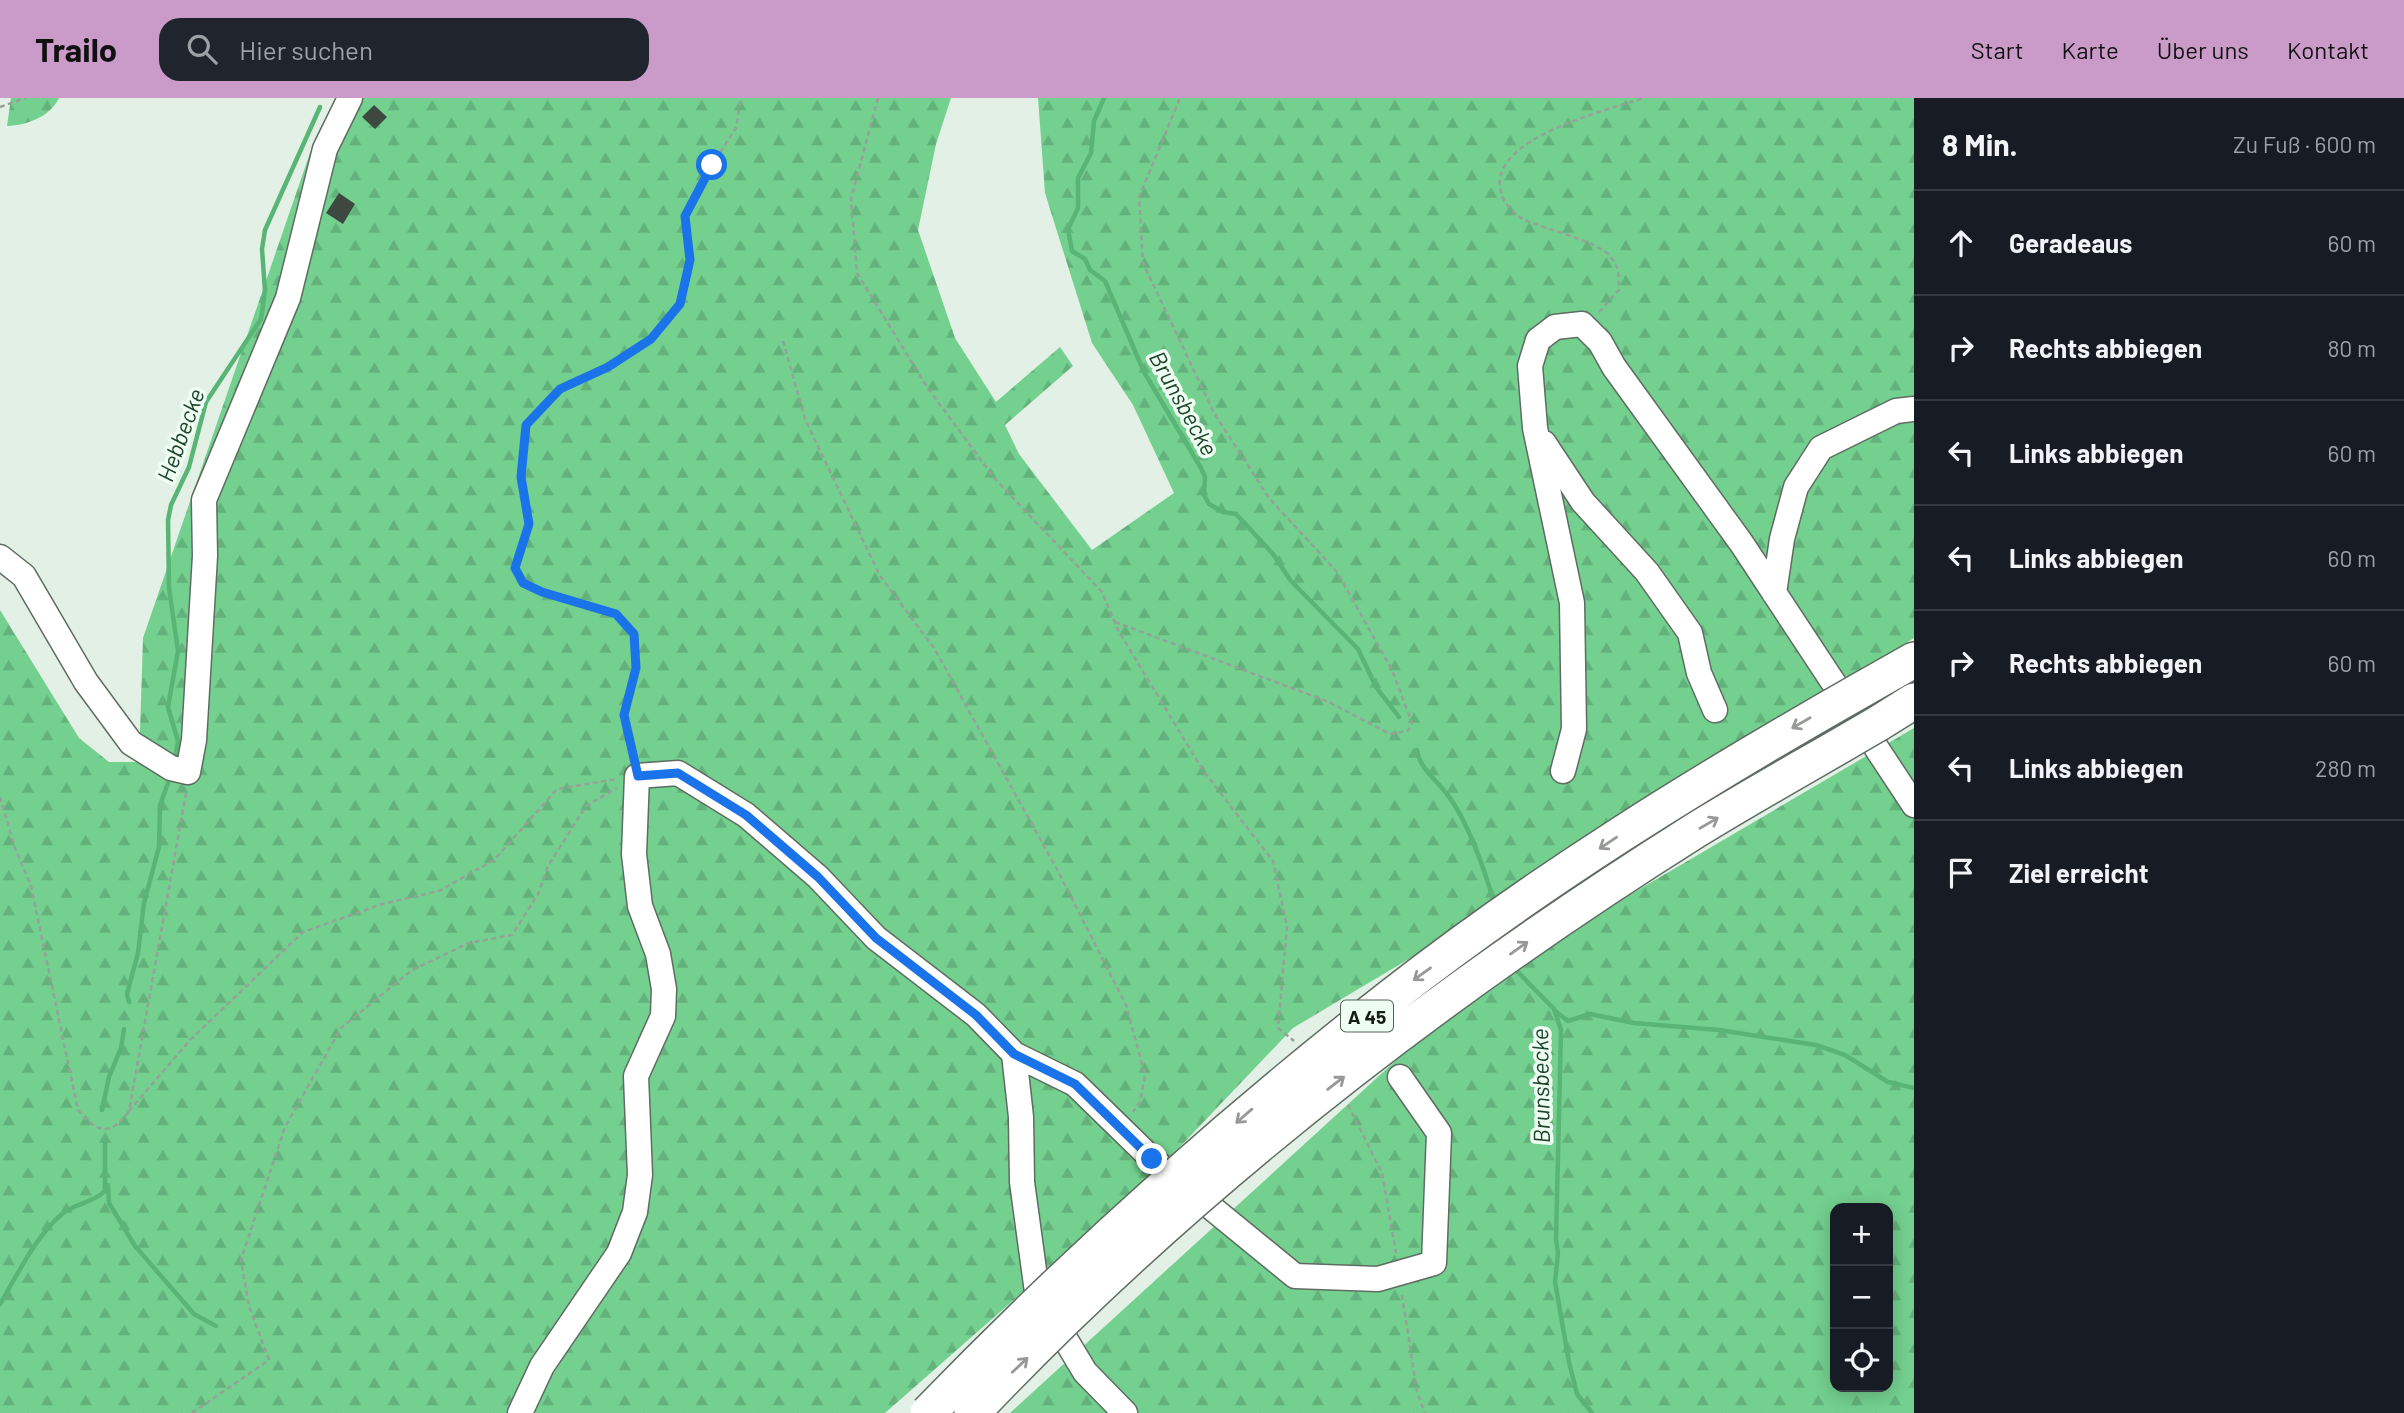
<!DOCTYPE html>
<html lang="de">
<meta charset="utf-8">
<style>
body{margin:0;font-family:Barlow,sans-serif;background:#20242c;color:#f1f3f6}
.controls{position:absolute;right:21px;bottom:21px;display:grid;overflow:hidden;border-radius:14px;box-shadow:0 4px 18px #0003}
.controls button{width:63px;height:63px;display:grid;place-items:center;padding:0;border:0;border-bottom:2px solid #363941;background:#171b24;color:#f1f3f6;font:35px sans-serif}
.stop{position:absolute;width:21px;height:21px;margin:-16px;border:5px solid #1a73e8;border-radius:50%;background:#fff}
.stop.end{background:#1a73e8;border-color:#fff;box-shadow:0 2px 7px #0008}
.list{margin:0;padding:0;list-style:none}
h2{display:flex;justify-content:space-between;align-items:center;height:91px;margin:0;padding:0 28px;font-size:30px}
h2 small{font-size:23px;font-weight:400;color:#9ea1a6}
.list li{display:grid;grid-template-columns:46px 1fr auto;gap:21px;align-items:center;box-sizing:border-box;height:105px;padding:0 28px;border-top:2px solid #363941}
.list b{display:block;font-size:26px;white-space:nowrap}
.list em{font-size:23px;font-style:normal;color:#9ea1a6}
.icon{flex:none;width:38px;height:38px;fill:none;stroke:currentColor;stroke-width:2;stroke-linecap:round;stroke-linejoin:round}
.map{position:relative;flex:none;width:1914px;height:1315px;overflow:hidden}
header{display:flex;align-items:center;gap:42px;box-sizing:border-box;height:98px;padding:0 35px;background:#ca9bc8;color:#111}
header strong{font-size:33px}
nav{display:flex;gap:38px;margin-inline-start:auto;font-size:24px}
.search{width:490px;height:63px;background:#20242c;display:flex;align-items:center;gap:18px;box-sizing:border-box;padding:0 24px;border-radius:21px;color:#9ea1a6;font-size:26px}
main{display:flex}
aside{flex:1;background:#171b24}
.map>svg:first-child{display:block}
.forest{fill:url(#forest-firs);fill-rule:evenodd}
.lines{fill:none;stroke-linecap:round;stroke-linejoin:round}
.stream{stroke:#59b576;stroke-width:4.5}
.building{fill:#3d4940}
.minor-casing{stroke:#5f6c62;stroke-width:27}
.highway-casing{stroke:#5f6c62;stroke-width:38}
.path{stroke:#96a198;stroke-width:2.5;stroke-dasharray:5 3.5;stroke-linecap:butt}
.minor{stroke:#fff;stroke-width:24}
.highway{stroke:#fff;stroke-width:35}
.highway-bridge-casing{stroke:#5f6c62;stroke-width:38;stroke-linecap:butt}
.highway-bridge{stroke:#fff;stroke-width:35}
.oneway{stroke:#979997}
.route{stroke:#1a73e8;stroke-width:9}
.labels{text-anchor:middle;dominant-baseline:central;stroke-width:7;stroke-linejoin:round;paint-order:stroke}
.shield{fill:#effef2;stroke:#586059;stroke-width:2}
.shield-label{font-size:19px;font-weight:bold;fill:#171c18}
.water-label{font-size:23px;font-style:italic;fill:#1d4329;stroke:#effef2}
</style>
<header>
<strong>Trailo</strong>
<div class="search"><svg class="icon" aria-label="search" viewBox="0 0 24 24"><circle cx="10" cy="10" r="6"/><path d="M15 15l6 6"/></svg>Hier suchen</div>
<nav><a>Start</a><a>Karte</a><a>Über uns</a><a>Kontakt</a></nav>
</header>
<main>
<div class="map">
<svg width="1914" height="1315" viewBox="0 0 1914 1315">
<defs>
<pattern id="forest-firs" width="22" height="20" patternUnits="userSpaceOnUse" patternTransform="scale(1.75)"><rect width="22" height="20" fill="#73d08f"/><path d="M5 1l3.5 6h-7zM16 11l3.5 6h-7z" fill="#63b27b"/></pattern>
</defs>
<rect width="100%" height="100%" fill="#e2f0e5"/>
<path class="forest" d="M11 0H59C50 19 27 27 7 28Z
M340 0H951L936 46 918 132 955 240 996 304 1060 249 1073 268 1005 327 1019 356 1092 452 1174 395 1133 307 1092 245 1045 95 1038 0H1914V540L1444 840 1293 930 1137 1094 885 1315H0V512L79 640 109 664H139L143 540 310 55Z
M1914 630V1315H1010L1450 913 1621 802ZM1835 1110H1888V1289H1835Z"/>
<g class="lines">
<path class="stream" d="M1104 0 1094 23 1091 55 1078 80V110L1068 131 1072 153 1085 161 1090 172 1105 183 1144 274 1201 370 1205 379 1204 397 1209 406 1223 414 1236 416 1273 456 1291 483 1358 551 1376 589 1399 619
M1417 652C1419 669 1436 682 1447 696 1467 722 1485 772 1494 805
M176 656 178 643 168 609 178 553 169 490 168 422 171 407 189 369 206 304 261 221 265 193 262 151 265 132 320 9
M1514 870 1554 911 1561 932 1556 1141 1558 1155 1555 1184 1569 1264 1577 1296 1592 1315
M129 904 127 896 138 855 144 805 159 749 160 707 168 685
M1554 912 1568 923 1590 916 1634 925 1719 932 1816 947 1845 957 1888 984 1914 990
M102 1012 109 979 121 950 124 931
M108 1087 109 1105 135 1148 194 1216 216 1228
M0 1206C18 1176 35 1139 62 1116 76 1105 93 1105 105 1093V1044"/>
</g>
<path class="building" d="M374 7 387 19 375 31 362 19Z
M339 95 355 106 343 126 326 115Z"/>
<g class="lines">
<g class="minor-casing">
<path id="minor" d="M1544 345 1583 404 1647 474 1690 535 1699 575 1715 612
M0 459 24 478 86 584 131 645 171 670 188 674 194 642 205 458 204 402 288 200 325 51 350 0
M1774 495 1782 441 1796 389 1821 350 1896 313 1914 311
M1563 673 1574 631 1572 505 1535 330 1530 268 1538 242 1555 229 1582 226 1600 244 1614 269 1742 446 1914 707
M1014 956 1075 986 1152 1061 1295 1178 1378 1181 1434 1165 1439 1035 1400 979
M520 1315 542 1268 619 1155 635 1114 640 1077 636 978 663 918 664 891 658 856 640 808 634 756 637 678 678 675 746 717 818 779 876 840 976 917 1014 956 1021 1019 1022 1084 1037 1194 1085 1274 1125 1315"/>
</g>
<g class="highway-casing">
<path id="highway" d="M1861 592 1914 562
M1879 625 1914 603"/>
</g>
<path class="path" d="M878 0 851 101 857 175 927 289 995 381 1102 494 1118 532 1202 671 1273 763 1287 829 1278 930 1294 943
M0 9 25 0
M1599 214 1619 192C1619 177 1619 168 1609 157 1596 143 1545 131 1525 122 1515 118 1504 106 1501 95 1486 40 1605 13 1644 0
M783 243 805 321 880 478 934 550 1059 775 1126 907 1145 977 1140 1004 1133 1014
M1115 524 1329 604 1390 636 1408 633 1412 625 1392 572 1337 474 1269 400 1214 315 1143 165 1139 99 1180 0
M633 657 624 617 636 571 634 536 616 516 542 494 523 485 515 470 529 426 521 379 525 327 560 291 608 269 651 241 680 206 690 162 685 118 712 67 736 30 741 0
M186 695 129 1013 190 942 303 834 382 806 439 793 494 762 557 691 617 681
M0 699 15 750 31 788 78 1012C97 1035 110 1039 129 1013
M1348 1007 1382 1075 1396 1155
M1402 1197 1417 1294 1425 1315
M192 1315 269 1262 249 1208 241 1162 285 1029 341 930 412 872 469 845 512 837 538 796 548 768 586 708 617 690"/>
<use href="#minor" class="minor"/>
<use href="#highway" class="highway"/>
<g class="highway-bridge-casing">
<path id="highway-bridge" d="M928 1315C1073 1165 1228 1026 1392 898 1539 783 1699 684 1861 592
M972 1315C1185 1090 1434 897 1696 732 1756 695 1818 661 1879 625"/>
</g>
<use href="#highway-bridge" class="highway-bridge"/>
</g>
<defs><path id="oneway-shaft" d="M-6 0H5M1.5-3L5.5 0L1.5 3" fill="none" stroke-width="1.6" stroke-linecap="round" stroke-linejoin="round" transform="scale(1.75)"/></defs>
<g class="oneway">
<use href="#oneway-shaft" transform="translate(1801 625) rotate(150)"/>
<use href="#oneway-shaft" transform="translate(1709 725) rotate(-30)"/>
<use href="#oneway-shaft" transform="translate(1608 745) rotate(146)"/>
<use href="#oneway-shaft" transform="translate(1519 850) rotate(-35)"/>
<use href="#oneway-shaft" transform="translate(1422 876) rotate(144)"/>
<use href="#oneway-shaft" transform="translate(1336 985) rotate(-38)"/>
<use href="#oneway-shaft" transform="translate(1244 1018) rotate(139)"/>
<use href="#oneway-shaft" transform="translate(1020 1267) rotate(-43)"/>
</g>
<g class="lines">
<path class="route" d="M712 67 685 118 690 162 680 206 651 241 608 269 560 291 526 327 521 379 529 426 515 470 523 485 542 494 616 516 634 536 636 570 624 617 638 678 678 675 746 717 818 779 876 840 976 917 1014 956 1075 986 1152 1061"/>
</g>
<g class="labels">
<rect class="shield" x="1341" y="902.5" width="52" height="31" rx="5"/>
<g class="shield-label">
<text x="1367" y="918">A 45</text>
</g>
<g class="water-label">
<text transform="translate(1184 305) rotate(61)">Brunsbecke</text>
<text transform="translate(180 337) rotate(-70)">Hebbecke</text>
<text transform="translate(1540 988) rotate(-91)">Brunsbecke</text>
</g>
</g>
</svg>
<div class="controls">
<button>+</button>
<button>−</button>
<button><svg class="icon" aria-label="locate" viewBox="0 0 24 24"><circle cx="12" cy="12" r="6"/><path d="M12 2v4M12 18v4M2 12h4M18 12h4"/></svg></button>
</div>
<div class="stop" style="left:712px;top:67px"></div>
<div class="stop end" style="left:1152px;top:1061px"></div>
</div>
<aside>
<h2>8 Min.<small>Zu Fuß · 600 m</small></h2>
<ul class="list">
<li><svg class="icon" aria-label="ahead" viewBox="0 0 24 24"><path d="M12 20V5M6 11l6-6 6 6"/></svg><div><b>Geradeaus</b></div><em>60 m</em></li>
<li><svg class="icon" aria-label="right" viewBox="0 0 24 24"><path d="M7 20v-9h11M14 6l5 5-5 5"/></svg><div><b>Rechts abbiegen</b></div><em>80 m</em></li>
<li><svg class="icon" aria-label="left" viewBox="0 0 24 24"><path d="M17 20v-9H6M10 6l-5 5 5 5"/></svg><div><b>Links abbiegen</b></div><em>60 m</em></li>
<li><svg class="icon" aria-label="left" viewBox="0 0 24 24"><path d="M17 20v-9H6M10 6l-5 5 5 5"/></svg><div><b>Links abbiegen</b></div><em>60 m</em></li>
<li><svg class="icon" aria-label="right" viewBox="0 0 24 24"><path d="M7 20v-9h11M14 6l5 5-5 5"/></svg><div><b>Rechts abbiegen</b></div><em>60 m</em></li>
<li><svg class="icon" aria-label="left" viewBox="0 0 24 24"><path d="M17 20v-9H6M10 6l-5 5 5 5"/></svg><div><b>Links abbiegen</b></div><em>280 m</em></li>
<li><svg class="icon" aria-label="arrive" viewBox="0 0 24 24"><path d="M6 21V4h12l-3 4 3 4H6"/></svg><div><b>Ziel erreicht</b></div></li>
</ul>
</aside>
</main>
